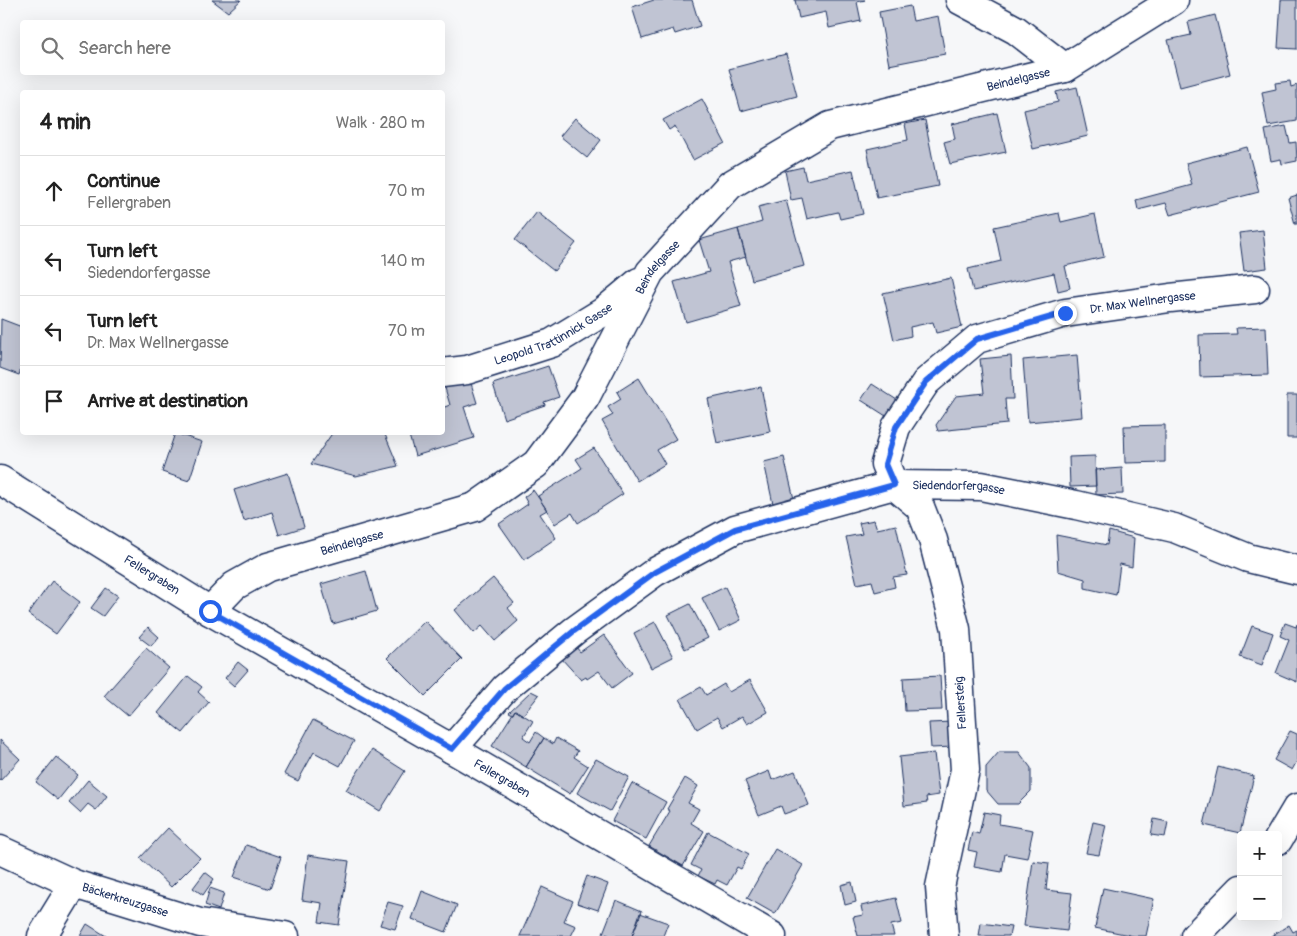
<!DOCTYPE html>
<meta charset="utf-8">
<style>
body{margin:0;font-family:Pangolin,sans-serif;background:#f2f2f2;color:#222}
.controls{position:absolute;right:15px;bottom:15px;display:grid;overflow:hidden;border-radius:5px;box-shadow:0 5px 20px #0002}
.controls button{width:45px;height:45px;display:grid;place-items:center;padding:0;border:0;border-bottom:1px solid #e0e0e0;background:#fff;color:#222;font:25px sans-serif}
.stop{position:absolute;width:15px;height:15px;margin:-11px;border:4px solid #2563eb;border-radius:50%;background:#fff}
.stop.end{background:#2563eb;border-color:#fff;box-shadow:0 1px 5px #0008}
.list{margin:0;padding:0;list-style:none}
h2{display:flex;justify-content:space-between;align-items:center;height:65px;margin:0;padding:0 20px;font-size:21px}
h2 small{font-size:16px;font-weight:400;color:#767676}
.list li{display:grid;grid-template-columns:32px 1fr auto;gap:15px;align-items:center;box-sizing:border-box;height:70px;padding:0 20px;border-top:1px solid #e0e0e0}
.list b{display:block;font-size:19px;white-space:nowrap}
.list p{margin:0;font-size:16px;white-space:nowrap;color:#767676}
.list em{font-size:16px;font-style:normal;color:#767676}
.icon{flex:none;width:28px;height:28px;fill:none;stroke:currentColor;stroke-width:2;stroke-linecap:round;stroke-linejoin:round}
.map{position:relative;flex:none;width:1297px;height:936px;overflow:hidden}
.search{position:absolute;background:#fff;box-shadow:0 5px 20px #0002;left:20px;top:20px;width:425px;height:55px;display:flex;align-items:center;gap:12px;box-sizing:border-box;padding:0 18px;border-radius:5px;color:#767676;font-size:19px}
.panel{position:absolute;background:#fff;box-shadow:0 5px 20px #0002;left:20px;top:90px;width:425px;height:345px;border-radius:5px}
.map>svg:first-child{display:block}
.building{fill:#c0c4d3;stroke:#1b2f5e}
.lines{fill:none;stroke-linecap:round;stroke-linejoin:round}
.minor-casing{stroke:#1b2f5e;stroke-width:31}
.minor{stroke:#fff;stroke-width:28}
.route{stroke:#2563eb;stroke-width:6}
.labels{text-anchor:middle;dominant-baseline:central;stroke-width:5;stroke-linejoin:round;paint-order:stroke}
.street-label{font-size:12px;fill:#1b2f5e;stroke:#fff}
</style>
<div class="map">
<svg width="1297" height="936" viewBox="0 0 1297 936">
<rect width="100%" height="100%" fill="#f6f7f9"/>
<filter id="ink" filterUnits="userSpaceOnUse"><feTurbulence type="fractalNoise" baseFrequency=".02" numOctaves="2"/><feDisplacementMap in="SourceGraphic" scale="10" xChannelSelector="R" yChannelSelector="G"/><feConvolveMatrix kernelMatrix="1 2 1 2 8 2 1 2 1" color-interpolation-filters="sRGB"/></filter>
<g filter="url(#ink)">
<path class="building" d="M212 0H241L228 12Z
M654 0H692L700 26 675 34 673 29 642 39 632 7Z
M795 0H865L857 2 861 21 829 28 826 12 799 18Z
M1281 0H1297V49L1278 48Z
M910 6 913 21 938 16 945 54 889 65 879 12Z
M1215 15 1230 74 1180 87 1168 40 1191 35 1188 22Z
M786 54 797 96 741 111 729 69Z
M1290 81 1291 87 1297 85V121L1268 126 1262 92 1276 89 1275 83Z
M1077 87 1088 136 1033 149 1024 110 1058 102 1056 92Z
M702 99 725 143 693 160 675 126 669 130 663 120Z
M997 113 1006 152 950 164 944 142 955 139 952 124Z
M575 118 601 140 587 158 560 136Z
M925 120 938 186 877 198 867 149 908 140 905 124Z
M1286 126 1290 143 1296 142 1297 161 1282 164 1281 159 1271 161 1265 130Z
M1247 147 1259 192 1170 215 1166 203 1138 210 1136 200 1192 185 1186 163Z
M803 167 806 180 853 170 863 214 840 219 838 212 807 219 802 198 791 200 785 171Z
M1297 195V224H1295L1288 198Z
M786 200 804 266 752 280 738 229 762 222 758 207Z
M537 212 576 243 554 271 515 240Z
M1059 213 1061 222 1095 214 1104 257 1065 266 1070 288 1058 291 1054 273 973 291 968 269 1001 261 994 227Z
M738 229 746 257 728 262 741 306 686 322 674 282 709 272 699 240Z
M1263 230 1267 268 1244 271 1239 233Z
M951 278 962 327 936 333 933 322 910 327 911 336 894 340 883 293Z
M1 319 22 327V366L19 375 0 368Z
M1266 327 1268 375 1200 377 1199 335 1237 334 1236 328Z
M1077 355 1082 417 1028 422 1023 360Z
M1011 356 1013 399H1005L1007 424 938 431 936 425 956 396 984 393 980 359Z
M548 366 559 397 544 402 545 405 504 419 493 384Z
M639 378 676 439 657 450 665 464 637 481 602 421 613 415 608 407 621 399 617 392Z
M470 380 477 403 464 407 474 438 415 456 408 432H442V408L450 405 445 388Z
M872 384 897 400 886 416 861 400Z
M761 387 770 432 717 443 708 399Z
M1287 395H1297V438H1287Z
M1165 425V462L1125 463 1124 426Z
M333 432H384L398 466 356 476 311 464Z
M175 433 202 442 189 481 162 472Z
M594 448 623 494 578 523 572 513 555 524 538 496 582 468 576 459Z
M1095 456 1096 486 1070 487 1069 457Z
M784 457 794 499 773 504 764 462Z
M1122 468 1123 494 1096 495 1095 470Z
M288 473 304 527 279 535 272 512 244 521 234 490Z
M533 490 547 510 540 514 556 538 524 560 499 524 528 504 524 497Z
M874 520 877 529 896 525 907 575 893 577 895 587 875 592 872 581 857 584 846 537 862 534 859 523Z
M1109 531 1134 538 1132 567 1120 564 1116 595 1085 588V579L1058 571 1056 535 1107 545Z
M366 571 377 611 333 624 321 584Z
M493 578 514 603 508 608 518 621 495 641 482 626 474 633 455 610Z
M52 581 80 602 56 634 28 614Z
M725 587 741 620 719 631 702 598Z
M106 588 118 596 103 616 91 608Z
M690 604 708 638 685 649 668 615Z
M425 621 462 659 425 696 387 658Z
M655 622 673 657 651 668 634 633Z
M1285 623 1296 627 1297 624V682L1276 673 1289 640 1280 636Z
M1252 626 1273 633 1262 665 1240 657Z
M148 627 159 637 151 646 139 637Z
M604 635 632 673 612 688 599 671 587 679 586 677 581 680 561 658 576 647 580 652Z
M146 648 169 668 128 716 104 696Z
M238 662 248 670 234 686 225 678Z
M188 676 202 687 198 692 209 702 183 733 158 713Z
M940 676 942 710 905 711 903 678Z
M750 680 768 712 747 724 742 716 723 727 717 717 697 729 680 699 701 687 706 695 724 684 729 692Z
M531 691 539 695 523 715 515 710 513 714 509 712Z
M515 710 533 721 523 737 530 742 536 732 544 738 526 767 492 746Z
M313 720 354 741 340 766 314 752 298 781 284 774Z
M952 722 954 747 931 748 929 723Z
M1290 731 1297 734V761L1292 770 1274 760Z
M544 738 553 744 556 738 578 751 574 757 588 766 570 794 526 767Z
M0 740 20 759 0 781Z
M372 750 405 771 380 811 346 790Z
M999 752H1019L1031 768V791L1018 804H998L986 790V767Z
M934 753 939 795 926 797 927 803 904 806 899 757Z
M56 757 78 775 58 800 36 782Z
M596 759 629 777 610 811 577 793Z
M1218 767 1254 776 1240 833 1204 825Z
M769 771 772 780 795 771 809 805 784 814 781 806 759 815 745 781Z
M685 778 698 786 688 803 699 809 691 823 704 831 683 866 649 846 670 811 667 809Z
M88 780 107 796 96 810 88 804 80 813 69 803Z
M632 783 666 802 646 839 612 821Z
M984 812 1000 815 999 824 1033 830 1027 858 1005 854 1002 872 974 867 977 852 968 850 972 832 979 834Z
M1154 819 1168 822 1165 837 1151 835Z
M1093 822 1106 825 1099 855 1086 853Z
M168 828 200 858 171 887 140 858Z
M708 832 749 854 741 869 737 867 727 885 717 880 715 884 698 876 701 870 691 865Z
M246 845 281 857 270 889 234 877Z
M775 849 803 865 775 914 747 898Z
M308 855 349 861 339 925 319 922 322 903 302 900Z
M1033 861 1049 863 1046 890 1072 893 1067 931 1024 926Z
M205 872 214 879 203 895 193 888Z
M587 876 608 884 598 910 577 903Z
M852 882 856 902 845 905 841 885Z
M542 887 573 901 564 921 576 926 571 936H520Z
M210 888 224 893 219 910 205 905Z
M1103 888 1154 899 1146 936H1134L1095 928Z
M422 891 457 905 446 932 412 919Z
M896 898 902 923 891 925 894 936H858L853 917 863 915 861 906Z
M616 900 642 911 632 936H611L603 933Z
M388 902 403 906 395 929 380 925Z
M640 913 668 923 663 936H632Z
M981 923 1011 927 1009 936H979Z
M87 924 106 936H80Z
M1289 925 1293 932 1297 930V936H1271Z"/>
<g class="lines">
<g class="minor-casing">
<g id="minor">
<path d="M960 0 1016 30 1065 68"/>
<path id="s1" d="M442 373 467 370 552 343 603 312 639 282"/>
<path id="s2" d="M0 480 210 611 452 749 772 936"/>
<path id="s3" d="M210 611 234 586 268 567 475 507 536 464 585 398 650 272 730 185 830 126 1065 68 1174 0"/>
<path id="s4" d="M452 749 505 688 574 631 655 572 735 529 894 485 981 486 1076 505 1174 528 1248 558 1297 570"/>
<path d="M1278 840 1297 808"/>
<path id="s5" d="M0 850 74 884 200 923 285 936"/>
<path d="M42 936 74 884"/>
<path id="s6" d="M944 936 940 887 965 770 956 629 933 540 920 507 894 485 885 464 896 427 926 382 977 339 1065 313 1170 298 1255 289"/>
<path d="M1195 936 1241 889"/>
</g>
</g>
<use href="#minor" class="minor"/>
</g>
</g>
<g class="lines" filter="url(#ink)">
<path class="route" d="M210 611 452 749 505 688 574 631 655 572 735 529 894 485 885 464 896 427 926 382 977 339 1065 313"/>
</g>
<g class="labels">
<g class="street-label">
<text stroke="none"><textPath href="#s3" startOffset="1016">Beindelgasse</textPath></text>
<text stroke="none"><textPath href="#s3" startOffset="596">Beindelgasse</textPath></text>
<text stroke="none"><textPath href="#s6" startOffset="824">Dr. Max Wellnergasse</textPath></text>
<text stroke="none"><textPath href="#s1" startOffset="119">Leopold Trattinnick Gasse</textPath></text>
<text stroke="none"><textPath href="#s4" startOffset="591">Siedendorfergasse</textPath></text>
<text stroke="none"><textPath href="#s3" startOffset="161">Beindelgasse</textPath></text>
<text stroke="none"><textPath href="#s2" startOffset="179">Fellergraben</textPath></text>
<text transform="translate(961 703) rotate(-94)">Fellersteig</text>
<text stroke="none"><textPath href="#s2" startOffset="584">Fellergraben</textPath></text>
<text stroke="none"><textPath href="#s5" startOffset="135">Bäckerkreuzgasse</textPath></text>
</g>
</g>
</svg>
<div class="controls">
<button>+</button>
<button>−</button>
</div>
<div class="stop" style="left:210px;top:611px"></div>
<div class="stop end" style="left:1065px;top:313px"></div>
<div class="search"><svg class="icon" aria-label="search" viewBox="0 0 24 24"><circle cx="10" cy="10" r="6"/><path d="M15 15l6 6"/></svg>Search here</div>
<section class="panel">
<h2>4 min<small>Walk · 280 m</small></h2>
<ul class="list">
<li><svg class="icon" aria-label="ahead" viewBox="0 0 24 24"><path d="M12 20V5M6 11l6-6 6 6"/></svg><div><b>Continue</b><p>Fellergraben</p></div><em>70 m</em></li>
<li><svg class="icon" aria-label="left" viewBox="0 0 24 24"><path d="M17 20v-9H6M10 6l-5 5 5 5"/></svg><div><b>Turn left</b><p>Siedendorfergasse</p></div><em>140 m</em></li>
<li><svg class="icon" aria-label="left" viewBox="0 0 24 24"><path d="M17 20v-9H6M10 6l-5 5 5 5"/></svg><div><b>Turn left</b><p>Dr. Max Wellnergasse</p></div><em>70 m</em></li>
<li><svg class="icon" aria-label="arrive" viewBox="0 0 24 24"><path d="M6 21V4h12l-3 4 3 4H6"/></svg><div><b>Arrive at destination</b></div></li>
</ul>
</section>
</div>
